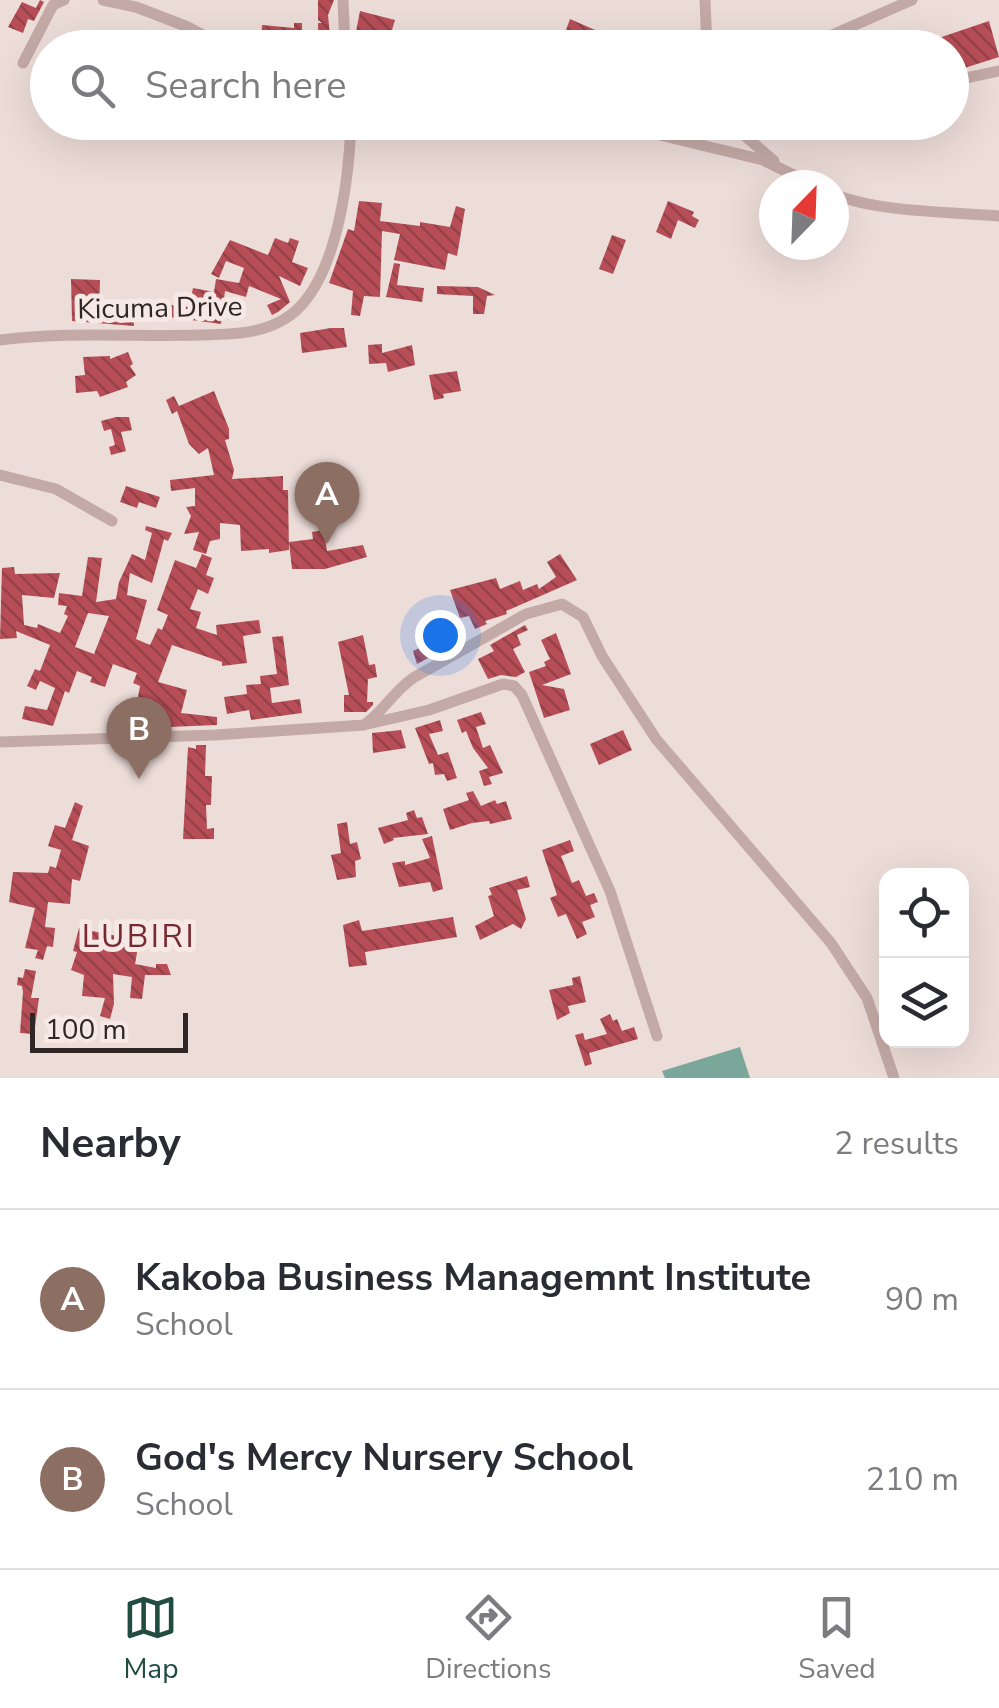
<!DOCTYPE html>
<style>
body{margin:0;font-family:"Nunito Sans",sans-serif;background:#f2f2f3;color:#2b2b33}
.controls{position:absolute;right:30px;bottom:30px;display:grid;overflow:hidden;border-radius:20px;box-shadow:0 10px 40px #0002}
.controls button{width:90px;height:90px;display:grid;place-items:center;padding:0;border:0;border-bottom:2px solid #e1e1e2;background:#fff;color:#2b2b33;font:50px sans-serif}
.compass{position:absolute;left:759px;top:170px;width:90px;height:90px;border-radius:50%;background:#fff;box-shadow:0 10px 40px #0002;rotate:23deg}
.scale{position:absolute;left:30px;bottom:25px;width:158px;box-sizing:border-box;padding-left:10px;border:5px solid #312626;border-top:0;font-size:28px;line-height:35px;white-space:nowrap;color:#312626;-webkit-text-stroke:8px #f6e8e4;paint-order:stroke}
.you{position:absolute;left:440px;top:635px;width:35px;height:35px;margin:-25px;border:8px solid #fff;border-radius:50%;background:#1a73e8;box-shadow:0 0 0 15px #1a73e833}
.badge{display:grid;place-items:center;width:65px;height:65px;border-radius:50%;background:#214d41;color:#fff;font-size:32px;font-weight:700}
.pin{position:absolute;translate:-50% -82px;filter:drop-shadow(0 2px 5px #0008)}
.pin::after{content:'';position:absolute;top:52px;width:35px;height:30px;background:inherit;clip-path:polygon(0 0,100% 0,50% 100%)}
.list{margin:0;padding:0;list-style:none}
h2{display:flex;justify-content:space-between;align-items:center;height:130px;margin:0;padding:0 40px;font-size:42px}
h2 small{font-size:32px;font-weight:400;color:#7c7c81}
.list li{display:grid;grid-template-columns:65px 1fr auto;gap:30px;align-items:center;box-sizing:border-box;height:180px;padding:0 40px;border-top:2px solid #e1e1e2}
.list b{display:block;font-size:38px;white-space:nowrap}
.list p{margin:0;font-size:32px;white-space:nowrap;color:#7c7c81}
.list em{font-size:32px;font-style:normal;color:#7c7c81}
.icon{flex:none;width:55px;height:55px;fill:none;stroke:currentColor;stroke-width:2;stroke-linecap:round;stroke-linejoin:round}
.map{position:relative;flex:none;width:999px;height:1078px;overflow:hidden}
.search{position:absolute;background:#fff;box-shadow:0 10px 40px #0002;left:30px;right:30px;top:30px;height:110px;display:flex;align-items:center;gap:25px;box-sizing:border-box;padding:0 35px;border-radius:55px;color:#7c7c81;font-size:38px}
.sheet{height:490px;background:#fff}
nav{display:flex;justify-content:space-around;align-items:center;box-sizing:border-box;height:140px;border-top:2px solid #e1e1e2;background:#fff;font-size:28px;color:#7c7c81}
nav a{display:grid;justify-items:center;gap:5px}
nav .on{color:#214d41}
.map>svg:first-child{display:block}
.water{fill:#7ba79a}
.building{fill:url(#building-back-hatch);fill-rule:evenodd}
.lines{fill:none;stroke-linecap:round;stroke-linejoin:round}
.minor{stroke:#c4aaa7;stroke-width:11}
.labels{text-anchor:middle;dominant-baseline:central;stroke-width:10;stroke-linejoin:round;paint-order:stroke}
.street-label{font-size:28px;fill:#312626;stroke:#f6e8e4}
.quarter-label{font-size:32px;letter-spacing:2.5px;fill:#762930;stroke:#f6e8e4}
</style>
<div class="map">
<svg width="999" height="1078" viewBox="0 0 999 1078">
<defs>
<pattern id="building-back-hatch" width="6" height="6" patternUnits="userSpaceOnUse" patternTransform="scale(2.5)"><rect width="6" height="6" fill="#b74e57"/><path d="M-1 5l2 2M0 0l6 6M5-1l2 2" fill="none" stroke="#954148"/></pattern>
</defs>
<rect width="100%" height="100%" fill="#edddd9"/>
<path class="water" d="M740 1047 750 1078H665L662 1071Z"/>
<path class="building" d="M40 0 44 2 34 21 28 19 23 33 8 27 22 2 36 8Z
M318 0H334L328 15 331 46 261 44 262 25 294 28V23H302V35H318V23H322L318 20Z
M360 11 395 20 392 30 402 33 398 47 376 48 354 42Z
M570 19 618 40 640 48H607L566 30Z
M989 21 999 57 952 72V48H909Z
M359 201 382 203 380 221 420 226V222L450 227 456 206 465 209 457 256 448 253 445 270 394 260 400 234 382 231 380 297 364 296 360 316 351 315 353 291 329 283 348 229 354 231Z
M668 201 694 212 692 216 699 220 695 228 678 220 671 239 656 232Z
M612 235 626 240 613 274 599 269Z
M275 238 288 243 290 238 299 241 292 262 308 268 300 286 279 276 290 302 278 312 272 315 267 305 281 299 249 286 246 297 225 291 221 324 162 316 164 304 189 307 193 288 214 292 216 279 239 283 244 268 226 261 219 278 211 274 230 240 268 255Z
M394 263 400 264 397 285 424 288 422 302 386 297Z
M71 279 100 280 99 312 134 314V326L72 321Z
M437 286 478 287 495 295 487 296 484 314H473V296L437 294Z
M331 328H344L347 347 302 353 300 333Z
M382 344V353L412 345 415 365 388 372 386 363 369 364 368 345Z
M128 352 133 364 130 366 136 375 126 382 128 387 100 397 97 391 76 393 75 376 85 375 83 357 110 356V359Z
M457 371 461 391 443 394 444 398 434 400 429 375Z
M214 391 229 429V439L225 440 234 470 232 479 283 476V490H288L289 550 269 553V549L241 551 240 525 220 523V539L210 541 206 554 193 550 199 532 184 534 191 516 186 507 195 506V488L171 491 170 480 214 475 208 448 199 454 189 444 177 411 172 414 166 400 174 396 179 406Z
M116 417H129L132 430 121 432 126 451 111 455 109 447 115 445 111 429 104 431 101 421Z
M126 486 160 497 156 508 139 502 137 508 120 502Z
M146 526 172 533 168 541 164 539 152 583 130 573 127 595 147 600 136 639 150 645 158 628 162 630 168 615 157 610 175 560 196 568 202 554 212 558 206 575 214 578 208 594 198 589 190 609 201 612 196 628 217 635 216 625 259 620 261 633 243 636 247 663 222 666V662L172 645 158 682 187 690 181 713 217 717V725L168 727 134 719 140 686 133 683 137 673 113 664 105 687 90 682 92 677 77 671 69 693 65 691 53 726 22 719 25 706 47 710 55 688 40 681 36 690 27 686 35 669 40 671 50 645 16 631 17 638 0 639 2 568 14 567 15 574 60 573 54 598 22 595 24 625 37 628 38 624 60 633 68 616 64 614 67 606 58 605 59 593 82 596 88 557 102 558 96 602 116 599 119 582 132 554 145 560 152 533 145 530ZM88 613 109 616 94 654 75 647Z
M324 530 327 551 363 545 367 557 325 569H292L289 542 313 539 312 532Z
M560 554 577 580 506 611 507 614 485 621 487 624 475 629 469 616 460 618 450 590 496 578 500 589 520 581 523 590 537 584 539 589 556 577 547 562Z
M525 625 528 630 517 635 521 645 513 649 525 672 516 677 501 675 488 679 478 659 494 651 490 645Z
M450 633 454 644 417 664 413 651Z
M556 633 571 674 542 685 564 689 570 710 544 718 529 672 546 666 544 662 550 659 541 640Z
M363 635 369 665 375 664 377 677 368 679 367 702H373V705L366 712H344V695H349L338 642Z
M283 636 289 685 270 688 272 703 300 699 302 713 251 720 249 710 227 714 224 697 247 694 246 685 261 684 260 676 277 674 272 637Z
M481 712 486 724 476 727 483 748 490 745 503 773 489 777 492 784 484 786 479 771 488 768 473 748 466 731 462 733 457 720Z
M440 720 443 731 429 734 438 755 448 752 457 778 447 781 444 774 435 775 433 763 429 764 415 728Z
M401 730 406 748 373 753 372 733Z
M623 730 632 750 599 765 590 744Z
M196 745H206L205 776H212L211 805H206L207 829 214 828V839H183L188 747 196 749Z
M473 791 481 806 495 800 497 804 506 801 512 819 490 824 489 821 472 823 450 830 443 809 469 800 466 793Z
M75 802 83 806 72 840 89 846 80 881 72 879 70 904 48 902 45 927 55 928 53 947 47 946 43 960 35 958 38 950 25 948 35 908 9 902 13 872 48 873 50 866 56 868 61 850 48 846 55 825 65 828Z
M414 810 417 818 422 817 428 834 393 838 394 840 384 844 378 828 408 820 406 813Z
M347 822 350 844 357 842 361 859 355 861 356 877 337 880 331 855 341 853 337 824Z
M432 836 443 889 433 892 430 882 399 887 392 863 405 861V865L430 858 422 839Z
M570 840 574 851 561 856 572 883 579 880 586 896 594 893 598 902 590 905 595 917 582 922 587 934 577 939 566 914 558 917 550 898 557 895 542 850Z
M527 876 530 887 517 890 526 919 521 929 513 924 480 940 475 926 494 916 488 896 492 895 489 888Z
M453 917 457 937 365 952 367 965 349 967 343 925 359 920 362 931Z
M79 928 110 935 140 936 135 964 156 968V964H167L171 975H145L142 999 130 998 132 977 113 974 114 1004 110 1019 100 1016 105 998 82 996 84 975 71 970 77 952 73 951Z
M25 969 36 971 31 998H39L34 1034 20 1033 23 992 22 986 17 985 18 977 23 978Z
M580 976 586 1002 568 1006 570 1013 557 1020 549 990 573 985 572 978Z
M610 1014 613 1021 617 1019 622 1031 634 1027 638 1039 589 1053 592 1064 585 1066 575 1035 583 1033 585 1040 607 1034 600 1019Z"/>
<g class="lines">
<path class="minor" d="M103 0 136 7 188 27 228 48
M343 0 345 48
M705 0 707 48
M787 48 816 42 912 0
M23 63 53 5 64 0
M952 81 999 71
M606 122 763 160 814 185
M729 122 774 161
M834 194C875 212 953 212 999 216
M0 340C66 331 134 337 200 335 229 334 257 335 283 320 337 290 349 179 351 122
M0 475 56 489 112 521
M368 724 429 710 503 684 514 686 522 695 610 891 657 1036
M0 742 215 735 364 725C383 712 393 692 413 678L526 614 562 604 583 617 602 656 656 739 831 943 867 998 894 1078"/>
</g>
<g class="labels">
<g class="street-label">
<text transform="translate(160 308) rotate(-1)">Kicuma Drive</text>
</g>
<g class="quarter-label">
<text x="139" y="936">LUBIRI</text>
</g>
</g>
</svg>
<div class="controls">
<button><svg class="icon" aria-label="locate" viewBox="0 0 24 24"><circle cx="12" cy="12" r="6"/><path d="M12 2v4M12 18v4M2 12h4M18 12h4"/></svg></button>
<button><svg class="icon" aria-label="layers" viewBox="0 0 24 24"><path d="M12 4l9 5-9 5-9-5zM3 14l9 5 9-5"/></svg></button>
</div>
<svg class="compass" viewBox="-18 -18 36 36"><path d="M0-13l5 13h-10z" fill="#e53935"/><path d="M0 13l5-13h-10z" fill="#7c7c81"/></svg>
<div class="scale">100 m</div>
<div class="you"></div>
<div class="pin badge" style="left:327px;top:544px;background:#8d6e63">A</div>
<div class="pin badge" style="left:139px;top:779px;background:#8d6e63">B</div>
<div class="search"><svg class="icon" aria-label="search" viewBox="0 0 24 24"><circle cx="10" cy="10" r="6"/><path d="M15 15l6 6"/></svg>Search here</div>
</div>
<section class="sheet">
<h2>Nearby<small>2 results</small></h2>
<ul class="list">
<li><span class="badge" style="background:#8d6e63">A</span><div><b>Kakoba Business Managemnt Institute</b><p>School</p></div><em>90 m</em></li>
<li><span class="badge" style="background:#8d6e63">B</span><div><b>God's Mercy Nursery School</b><p>School</p></div><em>210 m</em></li>
</ul>
</section>
<nav>
<a class="on"><svg class="icon" aria-label="map" viewBox="0 0 24 24"><path d="M3 6l6-2 6 2 6-2v14l-6 2-6-2-6 2zM9 4v14M15 6v14"/></svg>Map</a>
<a><svg class="icon" aria-label="directions" viewBox="0 0 24 24"><path d="M12 3l9 9-9 9-9-9zM9 14v-3h6M13 9l2 2-2 2"/></svg>Directions</a>
<a><svg class="icon" aria-label="saved" viewBox="0 0 24 24"><path d="M7 4h10v16l-5-4-5 4z"/></svg>Saved</a>
</nav>
